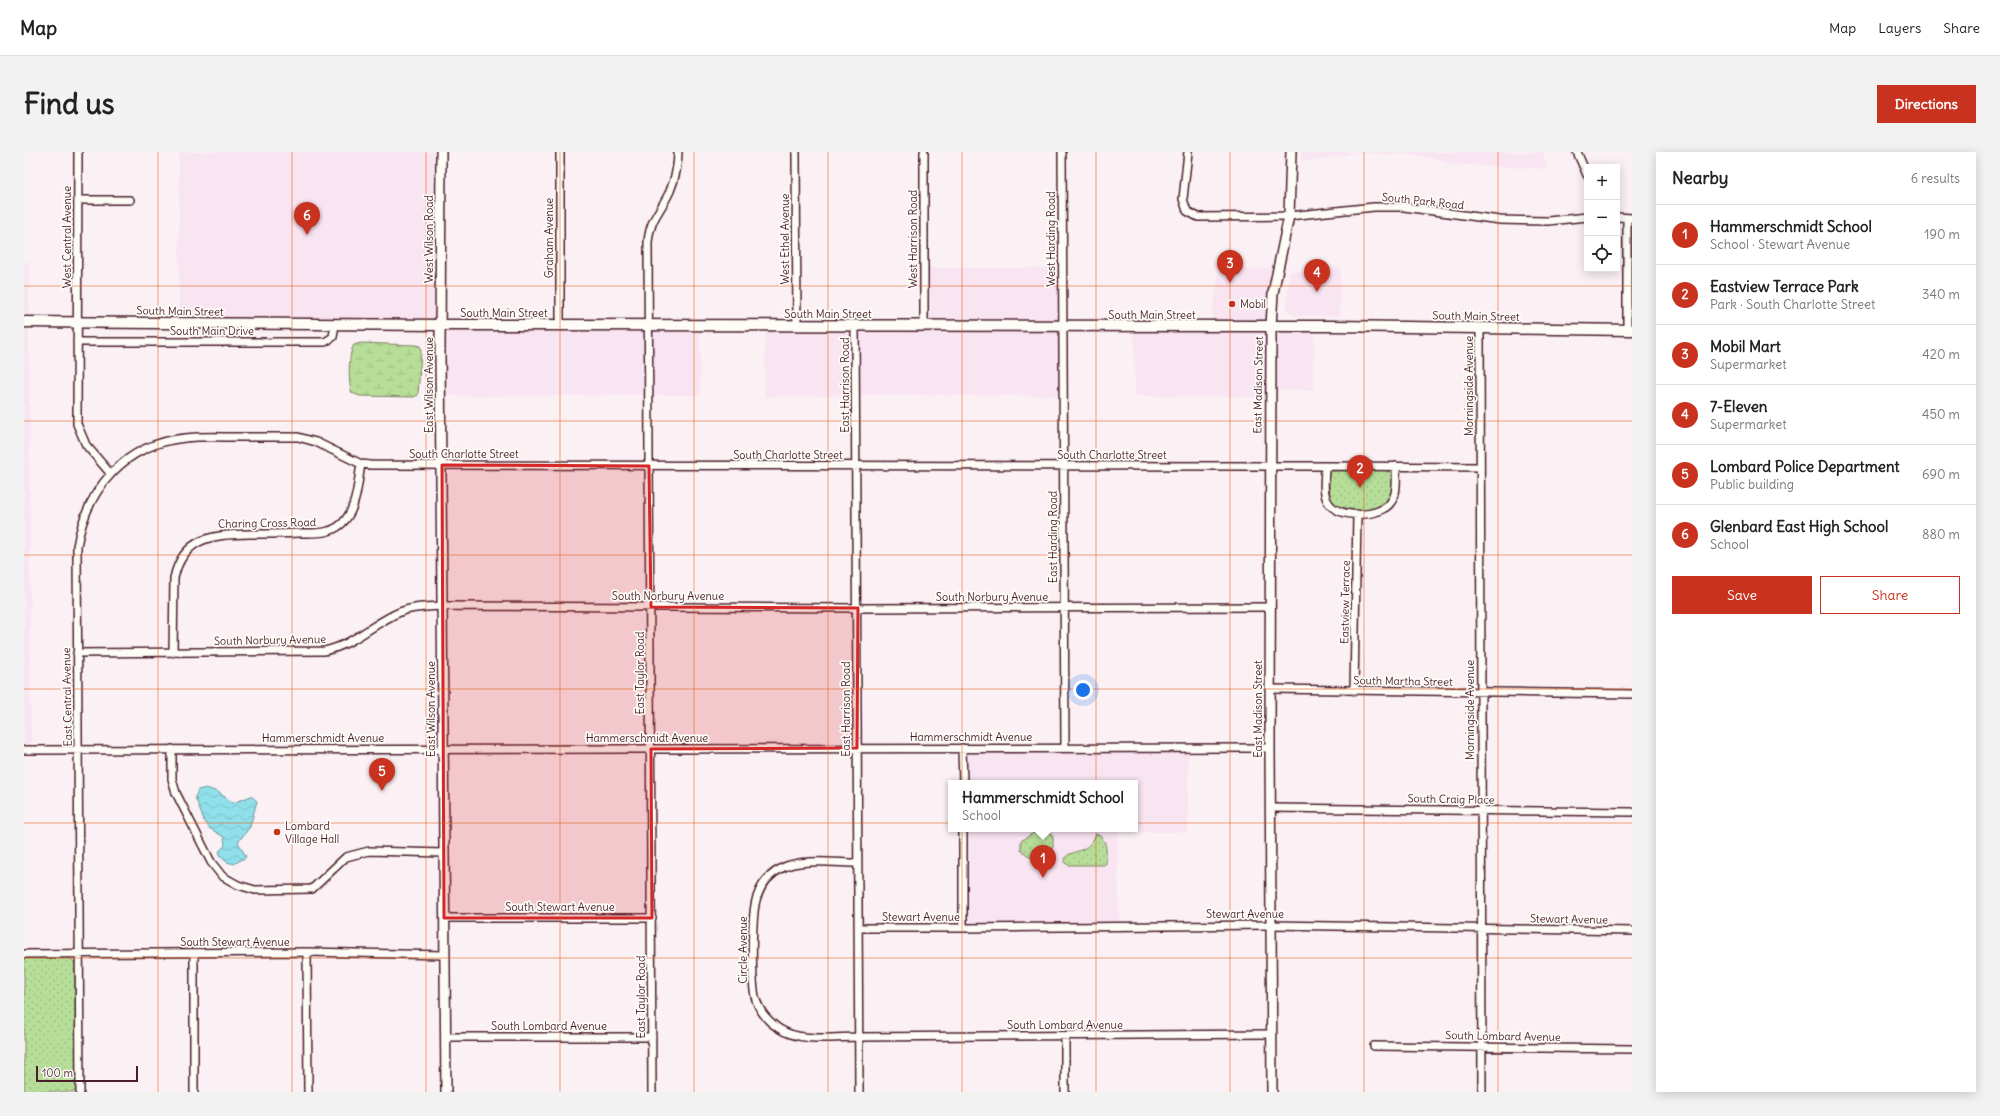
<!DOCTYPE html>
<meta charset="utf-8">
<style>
body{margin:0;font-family:Delius,sans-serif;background:#f2f2f2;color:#222}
.controls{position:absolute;right:12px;top:12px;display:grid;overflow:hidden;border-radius:0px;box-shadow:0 2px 10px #0003}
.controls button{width:36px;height:36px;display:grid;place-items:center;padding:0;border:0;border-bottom:1px solid #e0e0e0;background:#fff;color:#222;font:20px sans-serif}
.scale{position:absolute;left:12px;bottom:10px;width:102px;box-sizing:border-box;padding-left:4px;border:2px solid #4a1f2b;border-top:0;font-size:11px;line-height:14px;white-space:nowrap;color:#4a1f2b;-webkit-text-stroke:3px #fdfcf7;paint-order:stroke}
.you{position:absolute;left:1059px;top:538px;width:14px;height:14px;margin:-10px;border:3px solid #fff;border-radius:50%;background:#1a73e8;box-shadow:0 0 0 6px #1a73e833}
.badge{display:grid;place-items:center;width:26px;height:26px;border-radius:50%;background:#c8321e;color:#fff;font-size:13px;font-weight:700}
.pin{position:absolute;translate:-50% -33px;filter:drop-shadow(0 1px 2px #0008)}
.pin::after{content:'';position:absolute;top:21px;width:14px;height:12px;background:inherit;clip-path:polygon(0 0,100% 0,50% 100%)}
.popup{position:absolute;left:924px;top:628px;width:190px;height:52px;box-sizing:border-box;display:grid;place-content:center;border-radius:0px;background:#fff;filter:drop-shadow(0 1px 3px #0005);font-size:13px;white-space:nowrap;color:#767676}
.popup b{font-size:15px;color:#222}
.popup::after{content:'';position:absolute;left:50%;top:100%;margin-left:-8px;border:8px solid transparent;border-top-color:#fff}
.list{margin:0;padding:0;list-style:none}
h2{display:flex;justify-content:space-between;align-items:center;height:52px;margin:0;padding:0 16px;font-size:17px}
h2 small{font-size:13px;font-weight:400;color:#767676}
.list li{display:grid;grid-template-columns:26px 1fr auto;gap:12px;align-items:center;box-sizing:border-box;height:60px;padding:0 16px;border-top:1px solid #e0e0e0}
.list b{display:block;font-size:15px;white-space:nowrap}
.list p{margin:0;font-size:13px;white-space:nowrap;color:#767676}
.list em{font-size:13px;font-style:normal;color:#767676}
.actions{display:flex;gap:8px;padding:12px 16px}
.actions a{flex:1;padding:9px 0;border:1px solid #c8321e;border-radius:0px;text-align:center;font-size:14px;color:#c8321e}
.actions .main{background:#c8321e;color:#fff}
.icon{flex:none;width:22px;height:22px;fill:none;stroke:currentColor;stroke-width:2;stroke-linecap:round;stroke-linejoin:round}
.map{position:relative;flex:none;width:1608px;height:940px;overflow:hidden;border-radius:0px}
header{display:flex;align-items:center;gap:24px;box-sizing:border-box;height:56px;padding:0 20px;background:#fff;border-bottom:1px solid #e0e0e0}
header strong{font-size:19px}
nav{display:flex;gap:22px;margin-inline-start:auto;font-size:14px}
.intro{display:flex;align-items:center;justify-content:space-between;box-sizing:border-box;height:96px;padding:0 24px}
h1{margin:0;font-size:28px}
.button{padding:10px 18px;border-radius:0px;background:#c8321e;color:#fff;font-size:14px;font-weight:700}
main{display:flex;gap:24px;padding:0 24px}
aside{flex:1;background:#fff;border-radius:0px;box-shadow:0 2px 10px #0003}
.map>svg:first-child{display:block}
.built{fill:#f9e4f2}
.grass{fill:#b7de99;stroke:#807e62}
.wetland{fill:url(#wetland-marsh);stroke:#807e62}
.park{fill:url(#park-dots);stroke:#807e62}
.water{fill:url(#water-waves);stroke:#73939e}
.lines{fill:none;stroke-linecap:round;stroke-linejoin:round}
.minor-casing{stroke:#4a1f2b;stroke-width:10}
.tertiary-casing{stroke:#4a1f2b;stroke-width:12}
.secondary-casing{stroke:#4a1f2b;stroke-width:13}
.minor{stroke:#fdfcf7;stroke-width:7}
.tertiary{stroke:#fdfcf7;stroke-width:9}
.secondary{stroke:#fdfcf7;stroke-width:10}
.marked{fill:#d62828;fill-opacity:0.2;stroke:#d62828;stroke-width:3;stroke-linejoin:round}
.grid{fill:none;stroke:#e8590c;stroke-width:1;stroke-opacity:0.55}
.poi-dot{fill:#c8321e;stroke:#fdfcf7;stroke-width:1.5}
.labels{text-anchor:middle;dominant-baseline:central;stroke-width:3.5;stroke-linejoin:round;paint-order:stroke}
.street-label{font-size:11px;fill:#4a1f2b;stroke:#fdfcf7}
.poi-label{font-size:11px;fill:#4a1f2b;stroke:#fdfcf7;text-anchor:start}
</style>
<header>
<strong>Map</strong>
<nav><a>Map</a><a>Layers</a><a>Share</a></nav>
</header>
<div class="intro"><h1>Find us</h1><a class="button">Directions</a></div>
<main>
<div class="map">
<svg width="1608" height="940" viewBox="0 0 1608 940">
<defs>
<pattern id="wetland-marsh" width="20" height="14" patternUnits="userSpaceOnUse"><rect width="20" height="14" fill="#b7de99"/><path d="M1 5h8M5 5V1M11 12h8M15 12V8" fill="none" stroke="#9fbe84"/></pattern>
<pattern id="park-dots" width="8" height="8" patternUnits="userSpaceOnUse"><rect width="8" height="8" fill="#b7de99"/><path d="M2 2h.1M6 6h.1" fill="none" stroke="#9fbe84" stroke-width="1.8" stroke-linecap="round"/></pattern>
<pattern id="water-waves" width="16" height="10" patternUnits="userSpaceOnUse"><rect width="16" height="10" fill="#8fe0ea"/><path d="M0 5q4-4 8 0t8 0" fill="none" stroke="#7dc0c9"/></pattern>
</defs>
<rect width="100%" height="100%" fill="#fbf1f5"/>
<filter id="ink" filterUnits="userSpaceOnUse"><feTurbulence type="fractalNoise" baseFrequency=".025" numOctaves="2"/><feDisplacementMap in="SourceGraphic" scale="8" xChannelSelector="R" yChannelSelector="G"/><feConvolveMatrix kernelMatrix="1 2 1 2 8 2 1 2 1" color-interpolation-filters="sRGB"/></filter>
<g filter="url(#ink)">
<path class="built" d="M155 0H410L412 167 155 166Z
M1277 0H1519L1523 17 1422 12 1423 9 1391 3 1332 1 1294 8 1277 9Z
M0 110H5V166H0Z
M1316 115V164H1272L1262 158 1266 120Z
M898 116H1041L1042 171 898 170Z
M1251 116 1243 169 1187 170 1195 118Z
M0 174H5L7 595 0 598Z
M419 175 676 176V243L419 244Z
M741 177H1036V244L842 243 741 245Z
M1110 177H1242L1243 245 1111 244Z
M1248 177 1290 178 1289 238H1248Z
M942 599H1164V680H1094L1095 771 943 772 942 677H1111V631H942Z"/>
<path class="grass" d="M1608 74V167H1606V80Z"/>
<path class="wetland" d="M336 191 391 193 396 194 397 200 394 243 390 245 336 244 328 241C324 233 324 200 330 193Z"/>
<path class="park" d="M1360 318 1368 321C1371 332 1369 346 1360 353 1350 361 1314 361 1307 349 1302 341 1304 331 1304 322L1308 319Z
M1011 680H1025L1029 685V695L1020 708H1010L997 698V689Z
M1072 682C1085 687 1082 702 1082 713H1044L1041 711C1041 708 1041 705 1044 703 1059 696 1064 699 1072 682Z
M0 806H46L51 811 52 940H0Z"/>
<path class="water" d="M182 636 194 640 209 651 227 644 233 649 226 675 214 690 222 705 210 712 203 710 195 704 196 698 201 694 200 685 185 676 180 669 171 645 174 638Z"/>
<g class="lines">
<g class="minor-casing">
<path id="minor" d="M54 0 53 272 62 293 86 321
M536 0V173
M772 0 773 174
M1038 0 1041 596
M1164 0 1159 47 1163 59 1174 65 1265 64 1350 55H1380L1476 68 1524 69 1563 65
M1553 0 1563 23
M54 48H106
M1593 65 1608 66
M1603 66V178
M831 174 835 940
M900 174V0
M1456 176 1458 940
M53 190H301L309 185 311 172
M1301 314C1301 325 1298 340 1304 350 1313 367 1357 366 1367 350 1374 341 1372 325 1372 314
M53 501 300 499C330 493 349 471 376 460 390 454 405 455 419 454L834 456 1246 455
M149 501 150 426C159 385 190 382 226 382 242 382 258 382 275 381 292 381 310 383 322 367 333 353 334 329 337 312
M1246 537 1608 542
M1330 539 1333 362
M938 596 939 631
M148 597V627L152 641 187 710 198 724 214 733 231 738 288 737 322 705 345 699 420 701
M0 598 1246 596
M1246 656 1608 660
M939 677V776
M833 711C812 711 777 706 758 716 746 722 737 733 733 745 727 761 727 833 732 848 736 860 744 869 754 876 776 891 810 885 835 885L1247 882
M420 766H628
M834 776H939L1247 773 1608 779
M283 800 284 940
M170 801V940
M0 802 283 800 421 803
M422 885H628
M1350 894 1608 897
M56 940 53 394C63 336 101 292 161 286 178 284 196 285 213 285 234 285 254 285 274 285L292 290 337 312 346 313 1301 314 1456 315
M628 940 624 90C626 66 637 59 646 39 651 27 654 13 654 0
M1041 940V884"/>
</g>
<g class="tertiary-casing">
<path id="tertiary" d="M417 0 416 201 422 940
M1248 940 1246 596 1247 174 1249 141 1265 64 1267 0"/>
</g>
<g class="secondary-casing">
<path id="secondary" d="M0 170 417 173 1310 174 1608 178"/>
</g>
<use href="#minor" class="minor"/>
<use href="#tertiary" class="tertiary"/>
<use href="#secondary" class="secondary"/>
</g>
</g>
<path class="marked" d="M418 313 625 314 627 455 834 456 833 596 627 597 628 766H420Z"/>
<path class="grid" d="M134 0V940M268 0V940M402 0V940M536 0V940M670 0V940M804 0V940M938 0V940M1072 0V940M1206 0V940M1340 0V940M1474 0V940M0 134H1608M0 269H1608M0 403H1608M0 537H1608M0 671H1608M0 806H1608"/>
<g class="poi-dot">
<circle cx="1208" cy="152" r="4"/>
<circle cx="253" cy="680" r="4"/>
</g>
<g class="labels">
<g class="street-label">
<text transform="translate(1399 49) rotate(6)">South Park Road</text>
<text transform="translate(43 85) rotate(-90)">West Central Avenue</text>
<text transform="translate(525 86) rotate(-90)">Graham Avenue</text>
<text transform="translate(405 87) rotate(-90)">West Wilson Road</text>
<text transform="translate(761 87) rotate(-90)">West Ethel Avenue</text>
<text transform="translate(889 87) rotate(-90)">West Harrison Road</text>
<text transform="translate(1027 87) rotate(-90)">West Harding Road</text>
<text transform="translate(156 159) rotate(1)">South Main Street</text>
<text x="480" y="161">South Main Street</text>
<text x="804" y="162">South Main Street</text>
<text x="1128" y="163">South Main Street</text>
<text transform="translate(1452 164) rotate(1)">South Main Street</text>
<text x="188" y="179">South Main Drive</text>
<text transform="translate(405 233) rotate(-90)">East Wilson Avenue</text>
<text transform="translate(821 233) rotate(-90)">East Harrison Road</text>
<text transform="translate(1234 233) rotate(-89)">East Madison Street</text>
<text transform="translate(1445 234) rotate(-90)">Morningside Avenue</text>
<text x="440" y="302">South Charlotte Street</text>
<text x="764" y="303">South Charlotte Street</text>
<text x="1088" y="303">South Charlotte Street</text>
<text transform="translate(243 371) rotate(-1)">Charing Cross Road</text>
<text transform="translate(1029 385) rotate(-90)">East Harding Road</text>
<text x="644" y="444">South Norbury Avenue</text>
<text x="968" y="445">South Norbury Avenue</text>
<text transform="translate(1321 450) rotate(-89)">Eastview Terrace</text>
<text transform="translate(246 488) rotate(-1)">South Norbury Avenue</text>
<text transform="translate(616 521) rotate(-90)">East Taylor Road</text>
<text transform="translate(1379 529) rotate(1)">South Martha Street</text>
<text transform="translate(43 545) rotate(-91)">East Central Avenue</text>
<text transform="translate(407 557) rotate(-90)">East Wilson Avenue</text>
<text transform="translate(822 557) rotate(-90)">East Harrison Road</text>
<text transform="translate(1234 557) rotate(-90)">East Madison Street</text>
<text transform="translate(1446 558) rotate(-90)">Morningside Avenue</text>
<text x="947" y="585">Hammerschmidt Avenue</text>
<text x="299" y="586">Hammerschmidt Avenue</text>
<text x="623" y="586">Hammerschmidt Avenue</text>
<text transform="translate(1427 647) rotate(1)">South Craig Place</text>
<text x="536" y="755">South Stewart Avenue</text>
<text x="1221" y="762">Stewart Avenue</text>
<text x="897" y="765">Stewart Avenue</text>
<text transform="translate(1545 767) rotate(1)">Stewart Avenue</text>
<text x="211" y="790">South Stewart Avenue</text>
<text transform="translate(719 798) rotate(-90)">Circle Avenue</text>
<text transform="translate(617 845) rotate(-90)">East Taylor Road</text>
<text x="1041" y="873">South Lombard Avenue</text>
<text x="525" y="874">South Lombard Avenue</text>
<text transform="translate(1479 884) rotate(1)">South Lombard Avenue</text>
</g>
<g class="poi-label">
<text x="1216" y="152">Mobil</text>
<text x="261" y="674">Lombard<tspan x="261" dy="13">Village Hall</tspan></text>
</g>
</g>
</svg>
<div class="controls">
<button>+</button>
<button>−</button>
<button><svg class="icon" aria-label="locate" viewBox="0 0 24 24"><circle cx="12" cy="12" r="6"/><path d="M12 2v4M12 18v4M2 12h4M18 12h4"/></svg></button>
</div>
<div class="scale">100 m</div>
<div class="you"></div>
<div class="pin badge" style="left:1019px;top:726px">1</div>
<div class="popup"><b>Hammerschmidt School</b>School</div>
<div class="pin badge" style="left:1336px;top:336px">2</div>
<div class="pin badge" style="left:1206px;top:131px">3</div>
<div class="pin badge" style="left:1293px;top:140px">4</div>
<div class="pin badge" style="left:358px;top:639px">5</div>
<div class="pin badge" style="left:283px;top:83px">6</div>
</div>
<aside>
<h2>Nearby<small>6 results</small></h2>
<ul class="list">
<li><span class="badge">1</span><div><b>Hammerschmidt School</b><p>School · Stewart Avenue</p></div><em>190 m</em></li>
<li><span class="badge">2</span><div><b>Eastview Terrace Park</b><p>Park · South Charlotte Street</p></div><em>340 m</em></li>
<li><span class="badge">3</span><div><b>Mobil Mart</b><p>Supermarket</p></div><em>420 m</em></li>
<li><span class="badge">4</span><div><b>7-Eleven</b><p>Supermarket</p></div><em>450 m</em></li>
<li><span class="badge">5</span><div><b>Lombard Police Department</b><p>Public building</p></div><em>690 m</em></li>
<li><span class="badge">6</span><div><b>Glenbard East High School</b><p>School</p></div><em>880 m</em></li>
</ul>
<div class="actions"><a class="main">Save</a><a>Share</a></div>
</aside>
</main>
